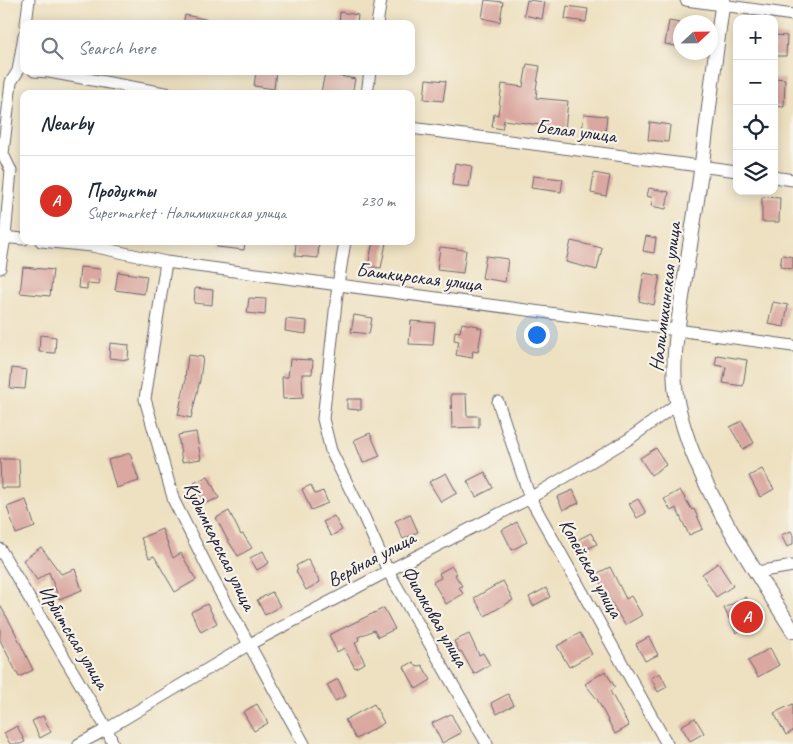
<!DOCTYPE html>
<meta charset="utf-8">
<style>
body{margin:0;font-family:Caveat,sans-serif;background:#f2f2f3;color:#1f2937}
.controls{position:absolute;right:15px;top:15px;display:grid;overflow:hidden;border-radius:10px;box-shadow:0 2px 12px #0003}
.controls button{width:45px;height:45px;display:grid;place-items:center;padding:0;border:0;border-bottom:1px solid #e0e1e3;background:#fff;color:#1f2937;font:25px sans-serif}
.compass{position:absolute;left:673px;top:15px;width:45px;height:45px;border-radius:50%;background:#fff;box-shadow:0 2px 12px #0003;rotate:68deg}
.you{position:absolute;left:536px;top:334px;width:18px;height:18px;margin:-12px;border:4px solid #fff;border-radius:50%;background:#1a73e8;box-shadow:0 0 0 8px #1a73e833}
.badge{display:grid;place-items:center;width:32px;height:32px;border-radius:50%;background:#d93025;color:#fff;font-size:16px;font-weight:700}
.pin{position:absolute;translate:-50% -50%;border:2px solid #fff;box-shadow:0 1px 5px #0006}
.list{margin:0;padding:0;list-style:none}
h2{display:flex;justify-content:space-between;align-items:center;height:65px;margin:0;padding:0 20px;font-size:21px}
h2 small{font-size:16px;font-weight:400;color:#747a83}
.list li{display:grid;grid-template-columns:32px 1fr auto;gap:15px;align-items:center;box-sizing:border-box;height:90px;padding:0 20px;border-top:1px solid #e0e1e3}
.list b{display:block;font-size:19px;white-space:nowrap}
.list p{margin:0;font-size:16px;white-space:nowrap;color:#747a83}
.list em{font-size:16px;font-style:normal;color:#747a83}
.icon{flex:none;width:28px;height:28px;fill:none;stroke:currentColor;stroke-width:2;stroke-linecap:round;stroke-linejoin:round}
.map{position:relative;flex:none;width:793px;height:744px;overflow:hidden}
.search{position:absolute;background:#fff;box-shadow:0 2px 12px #0003;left:20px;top:20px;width:395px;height:55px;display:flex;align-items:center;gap:12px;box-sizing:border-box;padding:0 18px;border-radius:10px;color:#747a83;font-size:19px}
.panel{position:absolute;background:#fff;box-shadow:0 2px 12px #0003;left:20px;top:90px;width:395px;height:155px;border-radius:10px}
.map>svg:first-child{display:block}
.building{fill:#daa8a0}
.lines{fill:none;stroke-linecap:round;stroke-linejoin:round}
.minor-casing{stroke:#69656a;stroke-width:13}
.tertiary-casing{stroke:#69656a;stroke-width:16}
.minor{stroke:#fff;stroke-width:11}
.tertiary{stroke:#fff;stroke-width:14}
.labels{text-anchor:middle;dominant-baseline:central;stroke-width:4.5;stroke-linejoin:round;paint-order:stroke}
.street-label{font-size:20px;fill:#22223b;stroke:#f7f3e8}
</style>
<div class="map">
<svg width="793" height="744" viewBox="0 0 793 744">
<rect width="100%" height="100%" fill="#f7f3e8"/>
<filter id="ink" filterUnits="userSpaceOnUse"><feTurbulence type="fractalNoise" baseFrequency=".02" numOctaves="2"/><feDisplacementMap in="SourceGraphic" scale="10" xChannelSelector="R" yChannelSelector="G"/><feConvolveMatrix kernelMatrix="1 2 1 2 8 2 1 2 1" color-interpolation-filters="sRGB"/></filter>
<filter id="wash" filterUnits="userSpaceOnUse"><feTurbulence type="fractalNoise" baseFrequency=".0096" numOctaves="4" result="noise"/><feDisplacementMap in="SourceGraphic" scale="20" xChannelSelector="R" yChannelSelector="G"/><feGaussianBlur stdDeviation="1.12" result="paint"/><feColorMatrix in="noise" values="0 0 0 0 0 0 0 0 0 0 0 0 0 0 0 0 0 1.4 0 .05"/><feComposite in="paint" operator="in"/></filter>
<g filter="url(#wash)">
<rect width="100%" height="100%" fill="#eee1c1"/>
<g id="blocks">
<path class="building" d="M485 0 503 2 500 22 482 18Z
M527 0 545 2 542 19 524 15Z
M567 6 588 9 586 22 565 19Z
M340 12 358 15 357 24H339Z
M185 15 209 20 208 24H183Z
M669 21 680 23V47L665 44Z
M774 35 787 36 786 56H774Z
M527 64 540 66 536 89H537L536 98 568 101 565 130 540 128V125L504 120 502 129 492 127 494 114 498 115 502 84 523 87Z
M256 71H276L274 89 254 86Z
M325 73 355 79 352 94H328L321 92Z
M774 78 785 79 784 107 774 106Z
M426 79 446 81 443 101 424 99Z
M584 114 607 116 605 134 582 132Z
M650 122 670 125 668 142 648 140Z
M455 163 472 166 469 187 452 185Z
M594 173 610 176 606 196 591 193Z
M533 176 563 179 561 192 531 188Z
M649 188 669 192 666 209 651 206 653 198 647 196Z
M762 197 780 198 779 222H762Z
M646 236 656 238 654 253 643 251Z
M218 241H245L244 250 217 247Z
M296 241H319L318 258 295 256Z
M373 241 386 243 381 268 368 266Z
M571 241 602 248 597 270 566 262Z
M440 247 466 250 463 273 437 270Z
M782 255 793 257V269L780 267Z
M486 256 508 259 505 282 482 278Z
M23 267 53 270 50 296 20 293Z
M80 267 100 269 99 284 87 283V289L78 288Z
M118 272 147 276 144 294 115 290Z
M644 273 660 276 654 305 639 301Z
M195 288 213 290 212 305 194 303Z
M249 298 266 299 265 315 247 313Z
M773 302 788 305 784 327 768 324Z
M354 315 372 318 369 334 351 332Z
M286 319 307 321 306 334 285 331Z
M411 321 435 323 433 345 409 344Z
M462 323 478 326V328H482L478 352 473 351 472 358 456 355 459 341 454 340 455 331 460 332Z
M40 335 56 337 55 353 39 352Z
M110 343 129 345 128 360 109 358Z
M188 355 203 357 200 380 191 418 178 415 186 378H185Z
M717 355 747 360 743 386 723 383 726 367 715 365Z
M290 359 313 360 312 374H302L303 398 283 399 282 377H288Z
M12 368 27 370 25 389 10 388Z
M451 394H466L467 416H479V427L452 428Z
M347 399H361V410L347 409Z
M742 421 754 443 743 449 730 427Z
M196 432 201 459 182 462 178 435Z
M370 433 380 456 363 463 354 440Z
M656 448 666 465 651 475 640 458Z
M130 453 139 481 116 488 108 460Z
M0 459H19L20 488H1Z
M762 469 774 489 760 497 749 476Z
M485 472 493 488 476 497 467 481Z
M446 473 457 493 441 502 429 482Z
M208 476 219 498 204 504 194 483Z
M311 485 315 494 323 491 328 503 311 510 302 489Z
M573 490 579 503 563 510 557 497Z
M680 490 692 510 694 509 703 529 689 535 676 508 671 511 664 499Z
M638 499 646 513 637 518 629 504Z
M26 500 35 527 16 534 7 507Z
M229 511 241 535 243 534 252 548 238 556 227 539 216 518Z
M410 514 418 532 403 539 395 521Z
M334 516 342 530 331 536 323 522Z
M517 522 527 542 512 550 502 530Z
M162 529 173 558 181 553 196 580 175 592 154 556 149 558 141 538Z
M791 531 793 535V544L787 547 781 535Z
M591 533 597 544 587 549 586 547 579 550 575 541Z
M41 547 61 574 75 569 82 590 59 599 49 572 37 580 23 560Z
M263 551 269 563 257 570 250 558Z
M308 559 320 582 306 590 296 571 298 570 296 566Z
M718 563 733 586 716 597 702 574Z
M452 566 457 574 455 575 462 586 459 587 463 594 446 604 433 582 441 578 439 573Z
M610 567 626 599 631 596 642 615 625 625 606 594 596 574Z
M503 581 513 600 485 616 474 598Z
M546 588 550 597 533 606 529 597Z
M272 592 280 606 265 615 257 600Z
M746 597 751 607 743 611 750 626 736 633 724 608Z
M207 604 217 623 201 632 191 612Z
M0 605 12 626 33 670 19 677 0 640Z
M384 608 395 629 378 637 374 630 358 637 359 640 355 643 365 663 355 668 344 648 337 652 329 635Z
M580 633 592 654 569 667 557 646Z
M469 634 479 655 483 653 490 665 474 674 461 651 459 652 454 641Z
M649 637 658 655 645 661 636 644Z
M770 648 779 665 758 677 748 661Z
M413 662 417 667 422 665 431 680 416 689 404 667Z
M605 671 615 687 610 691 629 726 615 734 597 699 585 684Z
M660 673 667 687 658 692 651 678Z
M338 679 346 696 335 701 327 685Z
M508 694 514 705 497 714 491 703Z
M257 704 268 723 254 731 243 712Z
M374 704 384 723 356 739 345 720Z
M793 704V731L786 735 774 713Z
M451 714 461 733 442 743 432 723Z
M43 716 51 732 40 738 32 721Z
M695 718 704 733 690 741 681 726Z
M17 726 25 742 20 744H10L4 733Z"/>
</g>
</g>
<g filter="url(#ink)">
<use href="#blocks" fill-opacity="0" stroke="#69656a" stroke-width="1"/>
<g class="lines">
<g class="minor-casing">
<path id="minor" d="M686 0 793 15
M26 24 29 0
M377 24 381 0
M34 71 49 72 170 94
M367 94 370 71
M411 128 737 171
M774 177 793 180
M0 237 24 239
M41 241 92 246 166 262 677 330 793 346
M345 241 338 285 323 419 331 451 364 517 388 571 487 744
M166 262 145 399 174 501 218 588 304 744
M0 268 5 237 11 171 3 154 11 82 18 71 24 35
M498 402 530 498 667 744
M0 549 107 729 113 744
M757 572 793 566
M79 744 107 729 248 645 388 571 530 498 629 439 677 404"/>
</g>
<g class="tertiary-casing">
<path id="tertiary" d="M723 0C713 69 706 138 696 207 691 237 687 267 682 297 677 332 670 370 678 406 696 485 750 562 793 631"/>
</g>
<use href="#minor" class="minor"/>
<use href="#tertiary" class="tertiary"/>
</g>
</g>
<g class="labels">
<g class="street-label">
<text transform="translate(576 131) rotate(7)">Белая улица</text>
<text transform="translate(419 277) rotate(7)">Башкирская улица</text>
<text transform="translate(665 297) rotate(-83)">Налимихинская улица</text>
<text transform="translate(220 546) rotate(64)">Кудымкарская улица</text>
<text transform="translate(371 559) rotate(-28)">Вербная улица</text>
<text transform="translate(591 568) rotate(61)">Копейская улица</text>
<text transform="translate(435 616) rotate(60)">Фиалковая улица</text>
<text transform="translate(74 637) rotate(59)">Ирбитская улица</text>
</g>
</g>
</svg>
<div class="controls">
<button>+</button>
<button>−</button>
<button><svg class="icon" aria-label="locate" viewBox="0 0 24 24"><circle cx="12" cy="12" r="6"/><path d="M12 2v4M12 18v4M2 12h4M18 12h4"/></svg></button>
<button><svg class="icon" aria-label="layers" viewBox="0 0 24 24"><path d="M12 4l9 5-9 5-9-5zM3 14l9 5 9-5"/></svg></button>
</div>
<svg class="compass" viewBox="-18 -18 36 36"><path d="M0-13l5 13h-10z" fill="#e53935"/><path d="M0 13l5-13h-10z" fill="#747a83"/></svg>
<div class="you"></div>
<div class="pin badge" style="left:747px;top:617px">A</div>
<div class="search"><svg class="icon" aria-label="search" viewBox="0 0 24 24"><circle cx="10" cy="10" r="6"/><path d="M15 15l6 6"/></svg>Search here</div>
<section class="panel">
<h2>Nearby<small></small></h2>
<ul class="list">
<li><span class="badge">A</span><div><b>Продукты</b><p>Supermarket · Налимихинская улица</p></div><em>230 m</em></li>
</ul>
</section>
</div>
